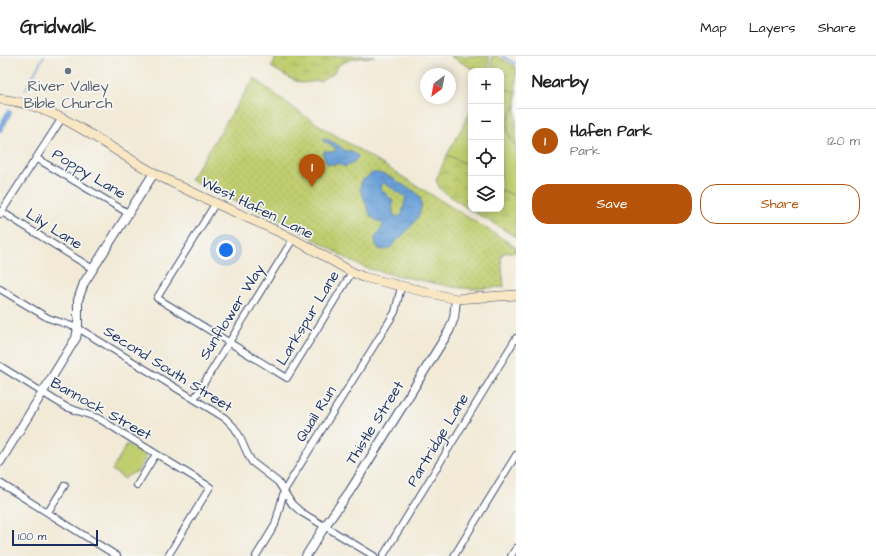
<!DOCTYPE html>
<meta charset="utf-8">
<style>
body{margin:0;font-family:"Architects Daughter",sans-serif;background:#f2f2f2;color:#222}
.controls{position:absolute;right:12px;top:12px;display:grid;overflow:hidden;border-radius:8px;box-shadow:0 2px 10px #0003}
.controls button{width:36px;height:36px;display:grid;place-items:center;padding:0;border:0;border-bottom:1px solid #e0e0e0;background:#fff;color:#222;font:20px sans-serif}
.compass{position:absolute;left:420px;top:12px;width:36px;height:36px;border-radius:50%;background:#fff;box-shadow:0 2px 10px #0003;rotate:212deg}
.scale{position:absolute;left:12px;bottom:10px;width:86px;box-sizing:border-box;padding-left:4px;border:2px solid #1b2f5e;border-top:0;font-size:11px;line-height:14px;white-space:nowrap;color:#1b2f5e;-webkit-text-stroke:3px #f6f6f2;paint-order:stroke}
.you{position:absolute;left:226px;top:194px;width:14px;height:14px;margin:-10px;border:3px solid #fff;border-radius:50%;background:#1a73e8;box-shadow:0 0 0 6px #1a73e833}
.badge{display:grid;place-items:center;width:26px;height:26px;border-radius:50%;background:#b45309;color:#fff;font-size:13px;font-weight:700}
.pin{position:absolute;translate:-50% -33px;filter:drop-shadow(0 1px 2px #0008)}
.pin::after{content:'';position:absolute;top:21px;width:14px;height:12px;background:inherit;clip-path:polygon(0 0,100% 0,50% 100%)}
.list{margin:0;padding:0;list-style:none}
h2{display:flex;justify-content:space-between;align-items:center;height:52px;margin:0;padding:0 16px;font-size:17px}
h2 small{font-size:13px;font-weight:400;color:#767676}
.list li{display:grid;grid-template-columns:26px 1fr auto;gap:12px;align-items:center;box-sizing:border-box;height:64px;padding:0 16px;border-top:1px solid #e0e0e0}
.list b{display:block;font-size:15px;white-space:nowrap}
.list p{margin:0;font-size:13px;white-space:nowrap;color:#767676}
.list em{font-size:13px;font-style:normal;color:#767676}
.actions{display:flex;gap:8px;padding:12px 16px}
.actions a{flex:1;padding:9px 0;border:1px solid #b45309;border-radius:16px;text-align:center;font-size:14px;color:#b45309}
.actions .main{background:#b45309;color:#fff}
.icon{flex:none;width:22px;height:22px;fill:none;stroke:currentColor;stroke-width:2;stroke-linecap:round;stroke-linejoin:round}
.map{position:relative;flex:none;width:516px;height:500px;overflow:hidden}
header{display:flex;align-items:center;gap:24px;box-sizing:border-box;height:56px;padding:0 20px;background:#fff;border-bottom:1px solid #e0e0e0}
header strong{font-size:19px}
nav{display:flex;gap:22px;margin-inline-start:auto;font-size:14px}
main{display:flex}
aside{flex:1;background:#fff}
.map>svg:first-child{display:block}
.grass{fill:#c0ce70;stroke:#6e7e67}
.wetland{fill:url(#wetland-marsh);stroke:#6e7e67}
.park{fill:url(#park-dots);stroke:#6e7e67}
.water{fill:url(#water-ripples);stroke:#42689a;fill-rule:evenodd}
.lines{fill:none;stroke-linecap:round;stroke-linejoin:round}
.stream{stroke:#6aa0d7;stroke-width:1.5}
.canal{stroke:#6aa0d7;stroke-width:6}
.minor-casing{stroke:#3b4b70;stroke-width:8}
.tertiary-casing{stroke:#3b4b70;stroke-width:10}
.secondary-casing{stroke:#3b4b70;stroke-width:10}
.minor{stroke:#fff;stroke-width:6}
.tertiary{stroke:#fff;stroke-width:8}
.secondary{stroke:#f9e7c3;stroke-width:9}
.worship-dot{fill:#6b7280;stroke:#f6f6f2;stroke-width:1.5}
.labels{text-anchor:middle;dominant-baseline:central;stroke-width:3.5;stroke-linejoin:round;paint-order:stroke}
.worship-label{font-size:15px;fill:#5b616d;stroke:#f6f6f2}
.street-label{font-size:15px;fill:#1b2f5e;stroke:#f6f6f2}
</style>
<header>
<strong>Gridwalk</strong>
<nav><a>Map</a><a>Layers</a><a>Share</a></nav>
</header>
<main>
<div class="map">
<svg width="516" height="500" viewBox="0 0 516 500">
<defs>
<pattern id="wetland-marsh" width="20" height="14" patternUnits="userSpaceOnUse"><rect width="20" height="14" fill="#c0ce70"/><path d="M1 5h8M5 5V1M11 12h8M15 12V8" fill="none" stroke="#a4b163"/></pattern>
<pattern id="park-dots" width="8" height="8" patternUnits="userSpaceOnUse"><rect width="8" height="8" fill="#c0ce70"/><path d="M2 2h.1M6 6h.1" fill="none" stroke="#a4b163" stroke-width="1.8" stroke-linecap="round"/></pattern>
<pattern id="water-ripples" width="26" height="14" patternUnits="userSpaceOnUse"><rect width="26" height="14" fill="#6aa0d7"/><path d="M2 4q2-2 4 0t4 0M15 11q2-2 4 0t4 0" fill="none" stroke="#5683b2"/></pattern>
</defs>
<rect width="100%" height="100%" fill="#f6f6f2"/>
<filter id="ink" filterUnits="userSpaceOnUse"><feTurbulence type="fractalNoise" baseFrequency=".025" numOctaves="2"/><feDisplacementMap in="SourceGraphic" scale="8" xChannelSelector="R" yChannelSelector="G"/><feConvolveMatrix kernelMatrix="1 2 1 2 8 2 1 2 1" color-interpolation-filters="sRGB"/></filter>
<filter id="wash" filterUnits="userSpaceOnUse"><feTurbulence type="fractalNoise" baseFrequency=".012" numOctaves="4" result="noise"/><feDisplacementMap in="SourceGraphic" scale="16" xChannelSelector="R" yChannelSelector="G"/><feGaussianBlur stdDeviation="0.9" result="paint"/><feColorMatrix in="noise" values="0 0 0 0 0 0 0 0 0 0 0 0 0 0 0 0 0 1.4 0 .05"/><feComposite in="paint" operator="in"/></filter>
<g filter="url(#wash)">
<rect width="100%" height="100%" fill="#f2ead7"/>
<path class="grass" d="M501 32 516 36V47L509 61 507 74 512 86 516 90V140L501 134Z
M471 55V112L462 106 447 99Z
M127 388 145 399 146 401 138 415 129 419 125 423 112 414Z"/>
<path class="wetland" d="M277 0H375L352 3 340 8 332 19 321 25 301 27 291 23 271 11Z
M450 0H489V9L487 15H477Z
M492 0H497L516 11V36L501 32V15H491Z
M516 47V90C503 76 508 62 516 47Z
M447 99 462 106 471 112V153H501V134L516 140V181L461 148 440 133 436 124Z"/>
<path class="park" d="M254 22 303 59 516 191V196L503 197 501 201 504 231 473 233 453 231 386 217 366 212 351 205 293 170 234 145 190 124Z"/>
<path class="water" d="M325 83C330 84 341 90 345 95H351L358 100 354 106 345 111 340 108H327L323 99 324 95 334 96 337 93 331 90 329 87 324 86 323 84Z
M372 117C385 116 393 123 403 129 408 132 416 135 419 140 430 159 400 180 389 193L381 194 378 192C370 179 382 177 383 168L371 161 360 132 362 125ZM384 127 406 141 402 158 399 161 395 160 393 157 392 144 380 132 381 128Z"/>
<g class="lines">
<path class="stream" d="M502 0 516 8
M25 34 44 0"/>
<path class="canal" d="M0 73 9 57"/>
</g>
</g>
<g filter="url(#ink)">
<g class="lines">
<g class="minor-casing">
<path id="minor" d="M36 102 128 157
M215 148 157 242 287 322 352 216
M2 156 93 213
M0 158 62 62
M0 233 48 262 78 272 225 362 234 371 239 379 247 397 252 406 278 426 292 448 301 456 374 500
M0 310 66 351 98 362 210 431 168 500
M194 343 293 183
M0 427 117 500
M137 429 156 398
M48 456 65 429
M256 500 275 469 284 435 395 256 401 231
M383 500 516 282
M454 500 516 399
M511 500 516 492"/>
</g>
<g class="tertiary-casing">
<path id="tertiary" d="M0 406 76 282 78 272V244L84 227 154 117
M306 500 325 470 350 435 449 275 454 262 456 243"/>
</g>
<g class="secondary-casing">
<path id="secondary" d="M0 43C59 49 104 90 154 117 194 139 236 156 277 175 303 187 327 202 352 216L363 221 456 243 516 239"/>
</g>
<use href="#minor" class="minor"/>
<use href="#tertiary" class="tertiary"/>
<use href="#secondary" class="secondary"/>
</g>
</g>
<circle class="worship-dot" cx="68" cy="15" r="4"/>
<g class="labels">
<g class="worship-label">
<text x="68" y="30">River Valley<tspan x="68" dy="17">Bible Church</tspan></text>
</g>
<g class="street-label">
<text transform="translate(89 118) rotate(31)">Poppy Lane</text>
<text transform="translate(257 152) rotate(26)">West Hafen Lane</text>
<text transform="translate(54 173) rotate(32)">Lily Lane</text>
<text transform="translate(232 256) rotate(-58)">Sunflower Way</text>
<text transform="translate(308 262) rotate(-59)">Larkspur Lane</text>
<text transform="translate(168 313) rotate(32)">Second South Street</text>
<text transform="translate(101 353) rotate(29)">Bannock Street</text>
<text transform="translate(316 358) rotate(-58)">Quail Run</text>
<text transform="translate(375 367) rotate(-58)">Thistle Street</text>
<text transform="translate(438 384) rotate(-59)">Partridge Lane</text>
</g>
</g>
</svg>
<div class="controls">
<button>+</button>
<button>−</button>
<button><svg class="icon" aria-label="locate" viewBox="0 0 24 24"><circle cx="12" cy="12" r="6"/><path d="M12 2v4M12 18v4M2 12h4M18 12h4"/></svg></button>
<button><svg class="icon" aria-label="layers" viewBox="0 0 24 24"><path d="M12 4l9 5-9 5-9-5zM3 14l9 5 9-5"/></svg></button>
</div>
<svg class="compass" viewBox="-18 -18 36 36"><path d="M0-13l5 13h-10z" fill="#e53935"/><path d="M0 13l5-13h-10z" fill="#767676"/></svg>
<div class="scale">100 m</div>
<div class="you"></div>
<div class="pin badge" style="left:312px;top:131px">1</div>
</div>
<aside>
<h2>Nearby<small></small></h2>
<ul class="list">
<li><span class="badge">1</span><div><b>Hafen Park</b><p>Park</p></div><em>120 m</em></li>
</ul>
<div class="actions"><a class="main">Save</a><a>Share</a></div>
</aside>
</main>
